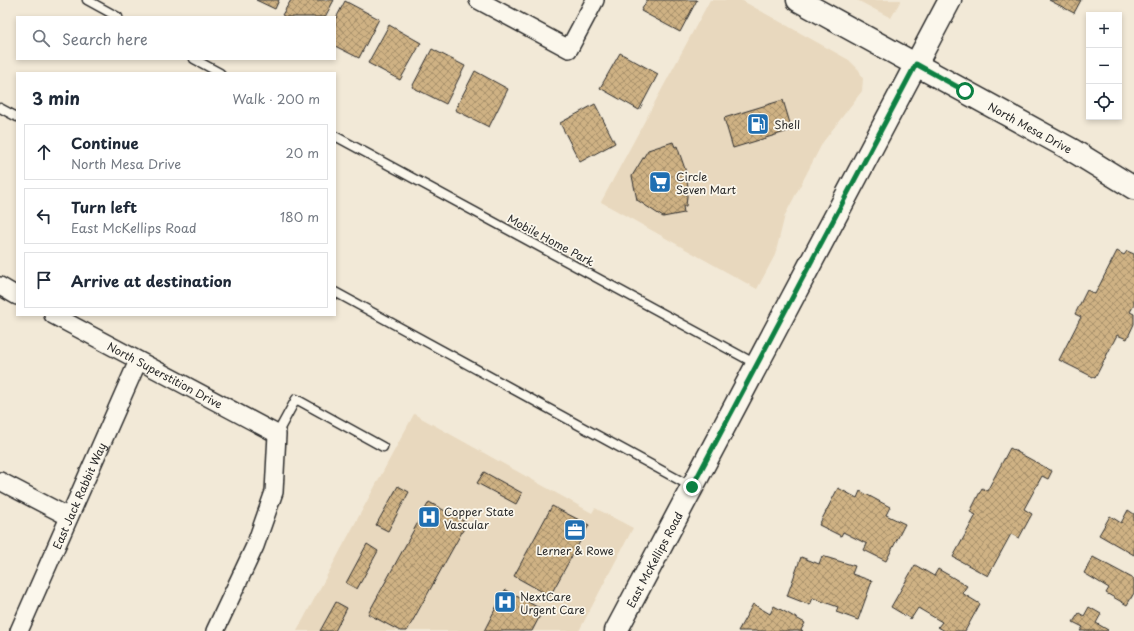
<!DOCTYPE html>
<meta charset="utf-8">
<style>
body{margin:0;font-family:"Playpen Sans",sans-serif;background:#f6f6f7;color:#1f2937}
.controls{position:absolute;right:12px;top:12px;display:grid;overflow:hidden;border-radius:0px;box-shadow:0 2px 6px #0003}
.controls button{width:36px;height:36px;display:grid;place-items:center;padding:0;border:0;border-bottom:1px solid #e0e1e3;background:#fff;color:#1f2937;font:20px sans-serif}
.stop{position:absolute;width:12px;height:12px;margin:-9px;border:3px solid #0b8043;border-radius:50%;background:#fff}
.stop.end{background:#0b8043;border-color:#fff;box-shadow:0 1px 4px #0008}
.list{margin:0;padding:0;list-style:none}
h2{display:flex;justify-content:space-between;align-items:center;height:52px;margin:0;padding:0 16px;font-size:17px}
h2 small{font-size:13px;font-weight:400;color:#747a83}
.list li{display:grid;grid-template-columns:26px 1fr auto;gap:12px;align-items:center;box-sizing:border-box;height:56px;margin:0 8px 8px;padding:0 8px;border:1px solid #e0e1e3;border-radius:0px}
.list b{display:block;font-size:15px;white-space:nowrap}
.list p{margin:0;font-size:13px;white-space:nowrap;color:#747a83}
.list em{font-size:13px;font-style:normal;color:#747a83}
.icon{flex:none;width:22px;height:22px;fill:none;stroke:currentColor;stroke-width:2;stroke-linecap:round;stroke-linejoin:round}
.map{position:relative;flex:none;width:1134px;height:631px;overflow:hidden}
.search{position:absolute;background:#fff;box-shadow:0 2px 6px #0003;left:16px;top:16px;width:320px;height:44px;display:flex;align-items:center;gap:10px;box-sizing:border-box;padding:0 14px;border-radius:0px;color:#747a83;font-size:15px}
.panel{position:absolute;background:#fff;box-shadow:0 2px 6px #0003;left:16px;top:72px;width:320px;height:244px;border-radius:0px}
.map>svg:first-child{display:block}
.built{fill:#e8d8be}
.building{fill:url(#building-cross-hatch);stroke:#2b2b2b}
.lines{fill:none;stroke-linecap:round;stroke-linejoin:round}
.lane-casing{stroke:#2b2b2b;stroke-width:11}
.street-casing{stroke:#2b2b2b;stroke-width:20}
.secondary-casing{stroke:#2b2b2b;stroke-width:25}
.primary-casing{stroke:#2b2b2b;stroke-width:25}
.lane{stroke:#fbf7ec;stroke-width:8}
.street{stroke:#fbf7ec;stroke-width:17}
.secondary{stroke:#fbf7ec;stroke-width:22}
.primary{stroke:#fbf7ec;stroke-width:22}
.route{stroke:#0b8043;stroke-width:5}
.labels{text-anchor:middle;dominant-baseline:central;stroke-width:3.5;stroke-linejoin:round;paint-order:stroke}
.poi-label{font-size:11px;fill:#2b2b2b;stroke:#fbf7ec;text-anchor:start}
.street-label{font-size:11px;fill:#2b2b2b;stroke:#fbf7ec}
</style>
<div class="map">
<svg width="1134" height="631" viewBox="0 0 1134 631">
<defs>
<pattern id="building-cross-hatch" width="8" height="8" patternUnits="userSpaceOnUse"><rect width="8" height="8" fill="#cfb284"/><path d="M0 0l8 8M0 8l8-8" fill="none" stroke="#a8916c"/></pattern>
</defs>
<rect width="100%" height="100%" fill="#f2e9d7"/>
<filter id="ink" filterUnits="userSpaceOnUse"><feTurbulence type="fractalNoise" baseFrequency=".025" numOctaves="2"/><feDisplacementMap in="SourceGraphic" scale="8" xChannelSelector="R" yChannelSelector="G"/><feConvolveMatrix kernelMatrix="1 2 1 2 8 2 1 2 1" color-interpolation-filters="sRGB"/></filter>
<g filter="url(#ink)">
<path class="built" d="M710 0H741L849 60 859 70 863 79 862 91 823 142 785 215 775 255 757 289 601 202Z
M857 0H901L891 18Z
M414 414 592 513 595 508 633 528 579 631H297Z"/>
<path class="building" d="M256 0H279L275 9Z
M291 0H334L325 17H286L282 15Z
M647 0H697L680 32 641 11Z
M1049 0H1081L1074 13Z
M345 1 379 19 359 58 335 46V20Z
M389 25 421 43 400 80 368 63Z
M432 49 465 66 446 104 412 87Z
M620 53 658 74 639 110 600 88Z
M475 71 508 89 489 127 455 110Z
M783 100 792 130 733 148 724 118Z
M595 104 615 143 580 162 560 123Z
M673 142 675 147 677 146 685 169 688 187 686 206H683L684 213 663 217 637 200 632 176 648 150Z
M1117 251 1124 255 1127 251 1134 254V305L1130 312 1134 314V324L1127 339 1117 335 1095 378 1059 360 1081 317 1075 314 1087 290 1095 294Z
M1010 448 1052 471 1048 479 1042 476 1024 509 1032 514 1019 538 1011 534 988 576 953 557 976 515 970 512 982 488 987 491Z
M484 472 522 493 516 504 477 483Z
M398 486 409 492 388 531 376 525Z
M838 488 857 498 860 491 890 507 886 515 905 524 886 561 864 550 867 544 843 532 841 536 819 525Z
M429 502 467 523 407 631H400L368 614Z
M552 506 589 525 550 596 514 576Z
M1128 510 1134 514V555L1099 535 1110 516 1121 523Z
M367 544 378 551 357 589 346 583Z
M822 556 855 566 852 574 872 581 858 620 836 612 838 607 813 598 810 605 787 596 801 557 819 564Z
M1093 557 1134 579V593L1127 605 1106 593 1109 588 1084 573Z
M915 565 934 576 938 569 952 577 967 586 962 593 980 604 965 631H945L938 627 942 622 918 608 911 619 891 607Z
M505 590 543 610 532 631H484Z
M336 602 347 608 335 631H320Z
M753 604 770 614 774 606 789 614 805 623 801 630 803 631H738Z
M1089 607 1101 614 1096 623 1108 630 1107 631H1080L1083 627 1073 622 1079 613 1084 616Z"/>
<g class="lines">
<g class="lane-casing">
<path id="lane" d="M87 0 118 17
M194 59 220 73
M0 108 17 117
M335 136 756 364
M335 292 692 487
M277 434 296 399 383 447"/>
</g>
<g class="street-casing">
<g id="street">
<path d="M478 0 569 49 595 0"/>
<path d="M0 286 17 296"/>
<path id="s1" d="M53 315 277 434 274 492 255 546 215 631"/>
<path d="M0 481 69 517"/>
<path id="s2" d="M19 631 138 361"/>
</g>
</g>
<g class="secondary-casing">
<g id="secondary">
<path id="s3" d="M798 0 1072 150 1134 188"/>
</g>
</g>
<g class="primary-casing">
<g id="primary">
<path id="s4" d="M616 631 950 0"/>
</g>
</g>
<use href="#lane" class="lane"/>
<use href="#street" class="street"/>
<use href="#secondary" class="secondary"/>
<use href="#primary" class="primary"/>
</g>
</g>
<g class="lines" filter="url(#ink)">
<path class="route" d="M692 487 916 64 965 91"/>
</g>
<defs>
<g id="fuel-square" transform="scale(1.15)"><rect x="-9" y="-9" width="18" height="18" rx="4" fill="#1f6fb2" stroke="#fbf7ec"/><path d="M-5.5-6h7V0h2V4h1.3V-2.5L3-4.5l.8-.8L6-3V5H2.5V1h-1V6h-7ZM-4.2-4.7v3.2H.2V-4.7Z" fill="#fff"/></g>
<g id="supermarket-square" transform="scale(1.15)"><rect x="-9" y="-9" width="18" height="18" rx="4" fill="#1f6fb2" stroke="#fbf7ec"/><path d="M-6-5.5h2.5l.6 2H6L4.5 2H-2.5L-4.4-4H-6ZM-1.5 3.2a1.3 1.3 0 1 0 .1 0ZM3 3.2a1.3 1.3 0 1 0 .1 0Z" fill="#fff"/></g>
<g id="hospital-square" transform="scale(1.15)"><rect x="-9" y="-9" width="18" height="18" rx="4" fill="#1f6fb2" stroke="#fbf7ec"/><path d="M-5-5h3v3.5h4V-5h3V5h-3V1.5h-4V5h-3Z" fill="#fff"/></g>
<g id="office-square" transform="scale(1.15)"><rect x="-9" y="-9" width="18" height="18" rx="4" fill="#1f6fb2" stroke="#fbf7ec"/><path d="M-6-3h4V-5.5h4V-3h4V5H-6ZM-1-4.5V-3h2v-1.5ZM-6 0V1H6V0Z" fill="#fff"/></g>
</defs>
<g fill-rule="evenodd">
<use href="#fuel-square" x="758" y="124"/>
<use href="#supermarket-square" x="660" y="182"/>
<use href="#hospital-square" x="429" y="517"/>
<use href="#office-square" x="575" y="530"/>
<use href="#hospital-square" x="505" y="602"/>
</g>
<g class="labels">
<g class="poi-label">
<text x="774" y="124">Shell</text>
<text x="676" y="176">Circle<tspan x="676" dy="13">Seven Mart</tspan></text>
<text x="444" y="511">Copper State<tspan x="444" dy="13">Vascular</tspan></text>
<text x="575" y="550" text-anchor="middle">Lerner &amp; Rowe</text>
<text x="520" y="596">NextCare<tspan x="520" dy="13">Urgent Care</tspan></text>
</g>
<g class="street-label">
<text stroke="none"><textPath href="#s3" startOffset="265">North Mesa Drive</textPath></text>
<text transform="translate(551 240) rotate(28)">Mobile Home Park</text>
<text stroke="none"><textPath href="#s1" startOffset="127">North Superstition Drive</textPath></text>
<text stroke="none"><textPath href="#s2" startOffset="148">East Jack Rabbit Way</textPath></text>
<text stroke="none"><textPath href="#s4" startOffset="81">East McKellips Road</textPath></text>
</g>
</g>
</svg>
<div class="controls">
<button>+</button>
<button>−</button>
<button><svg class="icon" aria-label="locate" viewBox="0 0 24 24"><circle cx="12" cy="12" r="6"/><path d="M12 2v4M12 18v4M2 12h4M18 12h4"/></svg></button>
</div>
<div class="stop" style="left:965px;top:91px"></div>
<div class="stop end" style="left:692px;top:487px"></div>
<div class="search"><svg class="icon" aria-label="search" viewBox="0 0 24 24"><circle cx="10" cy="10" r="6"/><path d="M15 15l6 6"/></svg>Search here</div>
<section class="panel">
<h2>3 min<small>Walk · 200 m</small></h2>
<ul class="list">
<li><svg class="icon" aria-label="ahead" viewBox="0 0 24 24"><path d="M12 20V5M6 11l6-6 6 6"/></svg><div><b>Continue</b><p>North Mesa Drive</p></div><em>20 m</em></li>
<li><svg class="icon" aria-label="left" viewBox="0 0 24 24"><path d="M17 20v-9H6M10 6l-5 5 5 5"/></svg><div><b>Turn left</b><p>East McKellips Road</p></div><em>180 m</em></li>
<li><svg class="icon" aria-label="arrive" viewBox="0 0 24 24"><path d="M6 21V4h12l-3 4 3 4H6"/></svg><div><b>Arrive at destination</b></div></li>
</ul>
</section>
</div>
